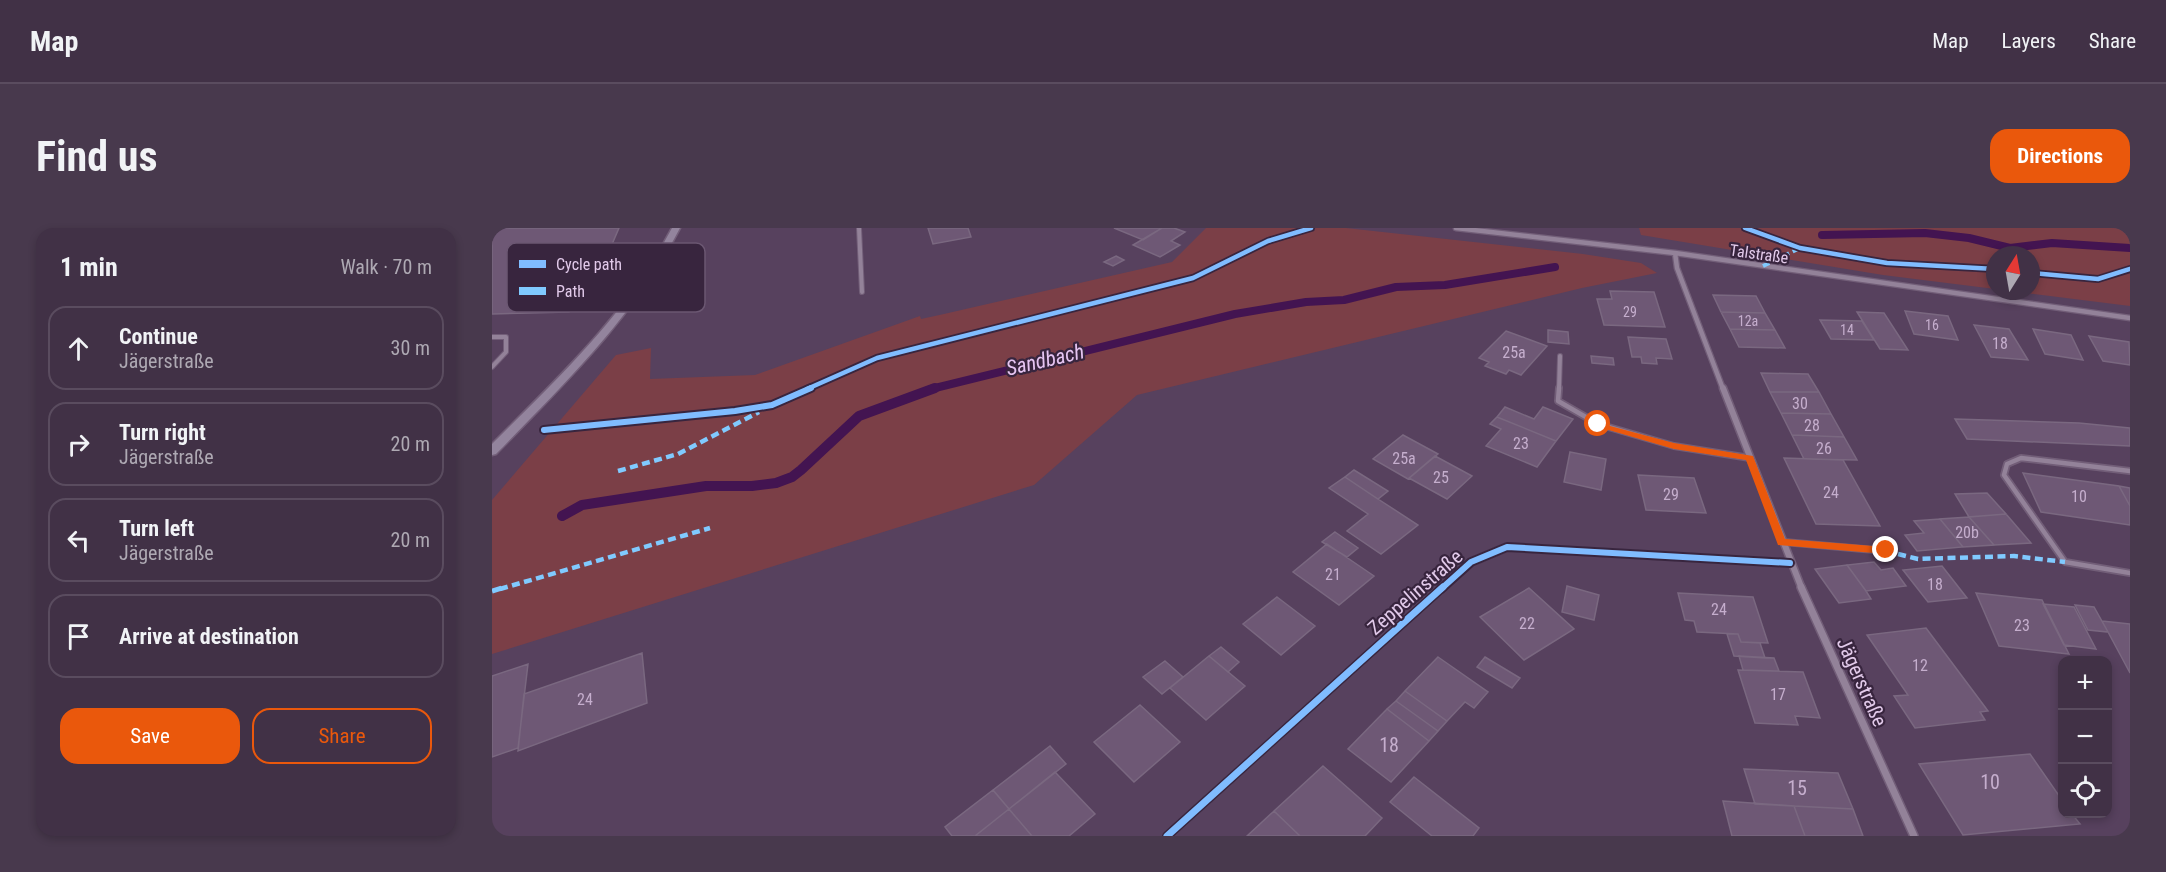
<!DOCTYPE html>
<meta charset="utf-8">
<style>
body{margin:0;font-family:"Roboto Condensed",sans-serif;background:#48394d;color:#f1f3f6}
.controls{position:absolute;right:18px;bottom:18px;display:grid;overflow:hidden;border-radius:12px;box-shadow:0 3px 9px #0003}
.controls button{width:54px;height:54px;display:grid;place-items:center;padding:0;border:0;border-bottom:2px solid #5a4c5f;background:#413146;color:#f1f3f6;font:30px sans-serif}
.compass{position:absolute;left:1494px;top:18px;width:54px;height:54px;border-radius:50%;background:#413146;box-shadow:0 3px 9px #0003;rotate:11deg}
.stop{position:absolute;width:18px;height:18px;margin:-14px;border:4px solid #ea580c;border-radius:50%;background:#fff}
.stop.end{background:#ea580c;border-color:#fff;box-shadow:0 2px 6px #0008}
.list{margin:0;padding:0;list-style:none}
h2{display:flex;justify-content:space-between;align-items:center;height:78px;margin:0;padding:0 24px;font-size:26px}
h2 small{font-size:20px;font-weight:400;color:#aea9b3}
.list li{display:grid;grid-template-columns:39px 1fr auto;gap:18px;align-items:center;box-sizing:border-box;height:84px;margin:0 12px 12px;padding:0 12px;border:2px solid #5a4c5f;border-radius:18px}
.list b{display:block;font-size:22px;white-space:nowrap}
.list p{margin:0;font-size:20px;white-space:nowrap;color:#aea9b3}
.list em{font-size:20px;font-style:normal;color:#aea9b3}
.actions{display:flex;gap:12px;padding:18px 24px}
.actions a{flex:1;padding:14px 0;border:2px solid #ea580c;border-radius:18px;text-align:center;font-size:21px;color:#ea580c}
.actions .main{background:#ea580c;color:#fff}
.icon{flex:none;width:33px;height:33px;fill:none;stroke:currentColor;stroke-width:2;stroke-linecap:round;stroke-linejoin:round}
.map{position:relative;flex:none;width:1638px;height:608px;overflow:hidden;border-radius:18px}
header{display:flex;align-items:center;gap:36px;box-sizing:border-box;height:84px;padding:0 30px;background:#413146;border-bottom:2px solid #5a4c5f}
header strong{font-size:28px}
nav{display:flex;gap:33px;margin-inline-start:auto;font-size:21px}
.intro{display:flex;align-items:center;justify-content:space-between;box-sizing:border-box;height:144px;padding:0 36px}
h1{margin:0;font-size:42px}
.button{padding:15px 27px;border-radius:18px;background:#ea580c;color:#fff;font-size:21px;font-weight:700}
main{display:flex;gap:36px;padding:0 36px}
aside{flex:1;background:#413146;border-radius:18px;box-shadow:0 3px 9px #0003}
.map>svg:first-child{display:block}
.green{fill:#7b3f47}
.lines{fill:none;stroke-linecap:round;stroke-linejoin:round}
.stream-far1{stroke:#431451;stroke-width:8}
.stream{stroke:#431451;stroke-width:10}
.building{fill:#6e5875;stroke:#7a6880;stroke-width:1.5}
.lane-far1-casing{stroke:#725e78;stroke-width:6}
.lane-casing{stroke:#725e78;stroke-width:8}
.street-far2-casing{stroke:#725e78;stroke-width:7}
.street-far1-casing{stroke:#725e78;stroke-width:9}
.street-casing{stroke:#725e78;stroke-width:10}
.secondary-casing{stroke:#725e78;stroke-width:3}
.lane-far1{stroke:#938299;stroke-width:4}
.lane{stroke:#938299;stroke-width:4.5}
.street-far2{stroke:#938299;stroke-width:4.5}
.street-far1{stroke:#938299;stroke-width:6}
.street{stroke:#938299;stroke-width:7}
.secondary{fill:#93849d;fill-rule:evenodd}
.quiet-far2{stroke:#80caff;stroke-width:4;stroke-dasharray:7 4;stroke-linecap:butt}
.quiet-far1{stroke:#80caff;stroke-width:4.5;stroke-dasharray:8 4.5;stroke-linecap:butt}
.quiet{stroke:#80caff;stroke-width:5;stroke-dasharray:10 5;stroke-linecap:butt}
.cycleway-far2-casing{stroke:#38253e;stroke-width:8}
.cycleway-far1-casing{stroke:#38253e;stroke-width:10}
.cycleway-casing{stroke:#38253e;stroke-width:10}
.cycleway-far2{stroke:#80bcff;stroke-width:4.5}
.cycleway-far1{stroke:#80bcff;stroke-width:6}
.cycleway{stroke:#80bcff;stroke-width:7}
.route{fill:#ea580c}
.labels{text-anchor:middle;dominant-baseline:central;stroke-width:4.5;stroke-linejoin:round;paint-order:stroke}
.far-number-label{font-size:14px;fill:#c5aecd}
.far-street-label{font-size:16px;fill:#e2caea;stroke:#38253e}
.number-label{font-size:16px;fill:#c5aecd}
.street-label{font-size:20px;fill:#e2caea;stroke:#38253e}
.near-number-label{font-size:20px;fill:#c5aecd}
.water-label{font-size:21px;font-style:italic;fill:#e6c5f2;stroke:#38253e}
.key{fill:#38253e;stroke:#6b5772;stroke-width:1.5}
.key-label{font-size:16px;fill:#e2caea}
</style>
<header>
<strong>Map</strong>
<nav><a>Map</a><a>Layers</a><a>Share</a></nav>
</header>
<div class="intro"><h1>Find us</h1><a class="button">Directions</a></div>
<main>
<aside>
<h2>1 min<small>Walk · 70 m</small></h2>
<ul class="list">
<li><svg class="icon" aria-label="ahead" viewBox="0 0 24 24"><path d="M12 20V5M6 11l6-6 6 6"/></svg><div><b>Continue</b><p>Jägerstraße</p></div><em>30 m</em></li>
<li><svg class="icon" aria-label="right" viewBox="0 0 24 24"><path d="M7 20v-9h11M14 6l5 5-5 5"/></svg><div><b>Turn right</b><p>Jägerstraße</p></div><em>20 m</em></li>
<li><svg class="icon" aria-label="left" viewBox="0 0 24 24"><path d="M17 20v-9H6M10 6l-5 5 5 5"/></svg><div><b>Turn left</b><p>Jägerstraße</p></div><em>20 m</em></li>
<li><svg class="icon" aria-label="arrive" viewBox="0 0 24 24"><path d="M6 21V4h12l-3 4 3 4H6"/></svg><div><b>Arrive at destination</b></div></li>
</ul>
<div class="actions"><a class="main">Save</a><a>Share</a></div>
</aside>
<div class="map">
<svg width="1638" height="608" viewBox="0 0 1638 608">
<rect width="100%" height="100%" fill="#57415e"/>
<path class="green" d="M714 0H854L1091 26 1149 35 1165 45 1090 60 645 167 542 257 0 426V272L124 127 159 120 158 151 263 147 428 88 429 91 452 86 680 34Z
M1147 0H1638V78L1518 63H1539V27H1503V61L1391 47 1149 7Z"/>
<g class="lines">
<path class="stream-far1" d="M1330 7 1433 5 1477 10 1518 20 1560 15 1638 20
M439 161 743 86 814 74 852 72 904 59 953 57 1063 39"/>
<path class="stream" d="M70 288 90 277 214 258H260L284 255 300 249 309 242 367 188 443 160"/>
</g>
<path class="building" d="M0 0H127L112 35 96 50H108L77 84 0 86Z
M436 0H476L479 9 441 16Z
M622 0H670L651 12Z
M670 0H682L693 4 679 13 688 17 668 29 641 17Z
M624 28 632 32 621 38 612 34Z
M1118 63 1162 64 1173 99 1112 97 1105 71H1120Z
M1221 67 1264 68 1273 85 1229 84Z
M1413 83 1456 88 1466 112 1422 106Z
M1229 84 1273 85 1283 102 1238 101Z
M1365 84 1392 85 1416 122 1388 121Z
M1328 92 1370 93 1382 112 1339 111Z
M1482 97 1517 101 1536 132 1499 129Z
M1238 101 1283 102 1293 120 1247 119Z
M1541 101 1579 107 1591 132 1553 126Z
M1056 102 1076 104 1077 116 1056 114Z
M1014 103 1055 118 1029 147 1017 142 1014 146 993 138 997 134 987 130Z
M1597 108 1637 114 1638 137 1611 133Z
M1136 109 1174 111 1180 131 1164 130 1165 136 1150 135 1149 129H1140Z
M1099 128 1121 130 1122 137 1100 135Z
M1269 145 1316 146 1327 164H1278Z
M1278 164H1327L1339 186 1289 185Z
M1013 179 1042 191 1051 179 1081 191 1064 213 1005 189Z
M1289 185 1339 186 1352 209 1300 207Z
M1005 189 1064 213 1045 239 994 218 1009 201 998 196Z
M1463 191 1587 195 1638 200V218L1475 211Z
M911 207 946 226 916 251 881 231Z
M1300 207 1352 209 1365 232 1312 231Z
M1078 224 1114 231 1109 262 1072 254Z
M943 228 980 248 955 271 917 250Z
M1292 230 1351 232 1388 298 1324 296Z
M862 242 896 263 886 271 853 249Z
M1531 245 1627 258 1638 278V297L1549 284Z
M1146 247 1202 250 1214 285 1154 282Z
M853 249 886 271 926 297 889 326 855 303 876 286 837 260Z
M1627 258 1638 260V278Z
M1495 265 1514 286 1477 289 1463 266Z
M1514 286 1539 315 1502 317 1477 289Z
M1477 289 1502 317 1471 319 1448 291Z
M1448 291 1471 319 1425 323 1413 307 1432 305 1422 293Z
M843 304 866 320 855 329 830 314Z
M835 316 882 348 847 377 801 344Z
M1382 334 1389 342 1401 340 1414 358 1374 363 1355 337Z
M1355 337 1374 363 1379 371 1347 375 1323 341Z
M1450 338 1475 370 1436 374 1411 342Z
M1075 358 1107 367 1102 392 1070 384Z
M1037 360 1082 401 1032 432 988 389Z
M1186 365 1261 369 1276 415 1249 414 1246 406 1205 404 1202 393 1193 392Z
M1484 365 1550 372 1577 426 1507 418Z
M785 369 823 398 789 427 751 396Z
M1551 376 1582 379 1604 421 1572 417Z
M1583 377 1602 379 1616 404 1596 402Z
M1610 393 1638 396V445L1616 404Z
M1434 400 1496 483 1488 484 1493 492 1423 500 1402 468 1416 467 1375 407Z
M1235 406H1246L1249 414 1268 415 1273 430 1242 428Z
M729 419 747 434 736 444 717 428Z
M150 425 155 475 26 523 32 466Z
M717 428 753 458 714 492 678 460Z
M1247 428 1282 430 1287 443 1251 442Z
M946 429 996 464 982 480 973 474 955 493 913 463Z
M993 429 1028 450 1020 460 985 439Z
M673 433 691 449 670 466 651 449Z
M36 436 26 520 0 529V448Z
M1246 442 1311 444 1328 490 1303 488 1306 497 1263 495Z
M913 463 955 493 946 503 904 473Z
M904 473 946 503 937 513 895 481Z
M648 477 688 514 642 554 602 514Z
M895 481 937 513 899 554 856 521Z
M558 518 574 536 517 581 501 562Z
M1538 526 1570 572V586H1580L1588 596 1471 607 1427 536Z
M831 538 890 590 873 608H808L782 583Z
M1252 541 1346 545 1361 581 1263 576Z
M563 544 603 586 577 608H540L517 581Z
M922 549 987 600 981 608H940L898 574Z
M501 562 517 581 483 608H460L453 599Z
M1231 573 1302 578 1313 608H1240Z
M1302 578 1361 581 1371 608H1313Z
M517 581 540 608H483Z
M782 583 808 608H755Z"/>
<g class="lines">
<g class="lane-far1-casing">
<path id="lane-far1" d="M367 0 370 64
M0 109H14V124L0 139
M1067 161 1068 128"/>
</g>
<g class="lane-casing">
<path id="lane" d="M1067 160 1066 173 1106 196 1182 218 1258 230
M1638 243 1529 230 1515 236 1512 247 1573 334 1638 345
M1292 314 1394 323"/>
</g>
<g class="street-far2-casing">
<path id="street-far2" d="M964 0 1183 25 1638 90
M1183 25 1185 40 1231 161"/>
</g>
<g class="street-far1-casing">
<path id="street-far1" d="M1231 160 1310 361
M949 361 979 334 1015 319 1298 335"/>
</g>
<g class="street-casing">
<path id="street" d="M1309 359 1422 608
M675 608 951 359"/>
</g>
<g class="secondary-casing">
<path id="secondary" d="M180 0H188C141 90 74 154 4 226L0 227V216C69 147 133 88 180 0Z"/>
</g>
<use href="#lane-far1" class="lane-far1"/>
<use href="#lane" class="lane"/>
<use href="#street-far2" class="street-far2"/>
<use href="#street-far1" class="street-far1"/>
<use href="#street" class="street"/>
<use href="#secondary" class="secondary"/>
<path class="quiet-far2" d="M1271 38 1308 20"/>
<path class="quiet-far1" d="M126 243 186 226 267 184
M1394 323 1426 331 1522 328 1573 334
M8 361 218 300"/>
<path class="quiet" d="M0 363 13 359"/>
<g class="cycleway-far2-casing">
<path id="cycleway-far2" d="M1253 0 1308 20 1395 35 1503 41
M1539 45 1606 51 1638 41
M315 161 385 130 701 50 776 13 819 0"/>
</g>
<g class="cycleway-far1-casing">
<path id="cycleway-far1" d="M52 202 243 183 280 177 319 160
M949 361 979 334 1015 319 1298 335"/>
</g>
<g class="cycleway-casing">
<path id="cycleway" d="M675 608 951 359"/>
</g>
<use href="#cycleway-far2" class="cycleway-far2"/>
<use href="#cycleway-far1" class="cycleway-far1"/>
<use href="#cycleway" class="cycleway"/>
</g>
<path class="route" d="M1103 194 1182 215 1261 228 1293 311 1394 319 1399 322 1394 326 1286 317 1254 232 1182 221 1103 198Z"/>
<g class="labels">
<g class="far-number-label">
<text x="1138" y="84">29</text>
<text x="1256" y="93">12a</text>
<text x="1440" y="97">16</text>
<text x="1355" y="102">14</text>
</g>
<g class="far-street-label">
<text transform="translate(1267 26) rotate(8)">Talstraße</text>
</g>
<g class="number-label">
<text x="1508" y="115">18</text>
<text x="1022" y="124">25a</text>
<text x="1308" y="175">30</text>
<text x="1320" y="197">28</text>
<text x="1029" y="215">23</text>
<text x="1332" y="220">26</text>
<text x="912" y="230">25a</text>
<text x="949" y="249">25</text>
<text x="1339" y="264">24</text>
<text x="1179" y="266">29</text>
<text x="1587" y="268">10</text>
<text x="1475" y="304">20b</text>
<text x="841" y="346">21</text>
<text x="1443" y="356">18</text>
<text x="1227" y="381">24</text>
<text x="1035" y="395">22</text>
<text x="1530" y="397">23</text>
<text x="1428" y="437">12</text>
<text x="1286" y="466">17</text>
<text x="93" y="471">24</text>
</g>
<g class="street-label">
<text transform="translate(923 364) rotate(-41)">Zeppelinstraße</text>
<text transform="translate(1370 454) rotate(66)">Jägerstraße</text>
</g>
<g class="near-number-label">
<text x="897" y="517">18</text>
<text x="1498" y="554">10</text>
<text x="1305" y="560">15</text>
</g>
<g class="water-label">
<text transform="translate(553 132) rotate(-13)">Sandbach</text>
</g>
</g>
<rect x="15" y="15" width="198" height="69" rx="9" class="key"/>
<rect x="27" y="32" width="27" height="8" fill="#80bcff"/>
<rect x="27" y="59" width="27" height="8" fill="#80caff"/>
<g class="key-label">
<text x="64" y="42">Cycle path</text>
<text x="64" y="69">Path</text>
</g>
</svg>
<div class="controls">
<button>+</button>
<button>−</button>
<button><svg class="icon" aria-label="locate" viewBox="0 0 24 24"><circle cx="12" cy="12" r="6"/><path d="M12 2v4M12 18v4M2 12h4M18 12h4"/></svg></button>
</div>
<svg class="compass" viewBox="-18 -18 36 36"><path d="M0-13l5 13h-10z" fill="#e53935"/><path d="M0 13l5-13h-10z" fill="#aea9b3"/></svg>
<div class="stop" style="left:1106px;top:196px"></div>
<div class="stop end" style="left:1394px;top:322px"></div>
</div>
</main>
